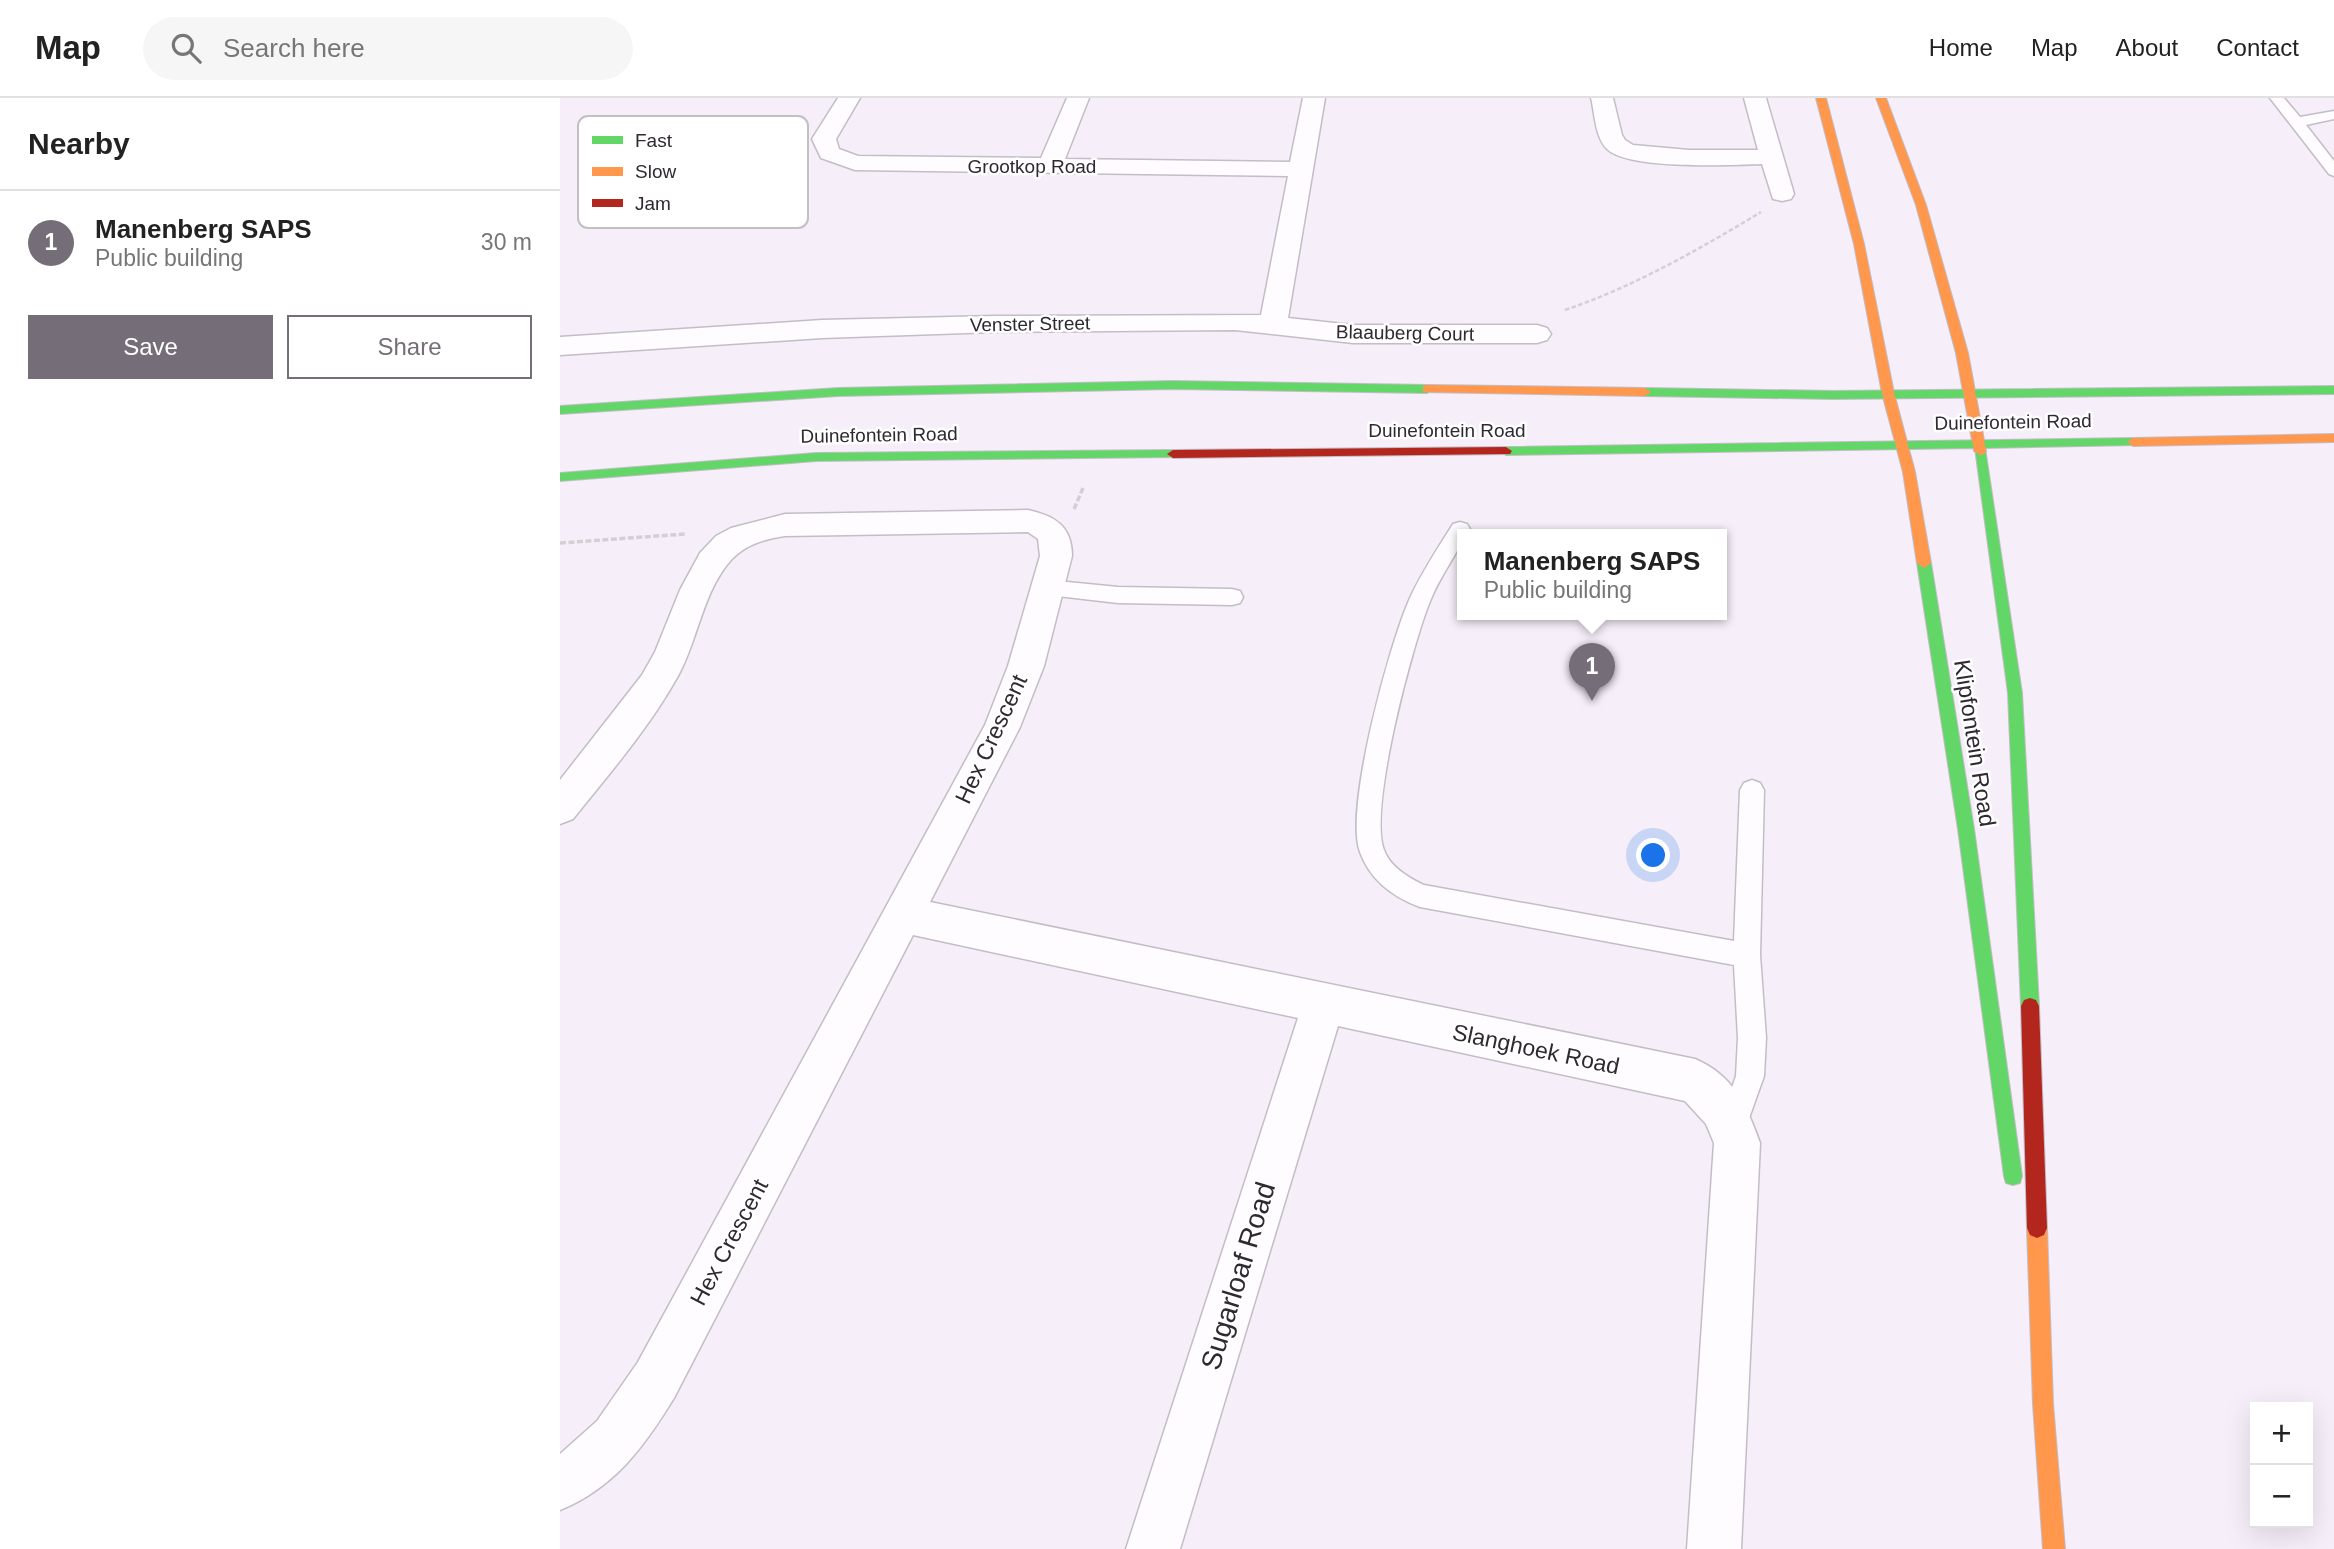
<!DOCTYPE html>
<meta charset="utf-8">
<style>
body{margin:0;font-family:Arial,sans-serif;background:#f6f6f6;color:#222}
.controls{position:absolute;right:21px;bottom:21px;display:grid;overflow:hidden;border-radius:0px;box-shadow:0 7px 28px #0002}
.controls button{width:63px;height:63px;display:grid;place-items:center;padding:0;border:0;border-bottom:2px solid #e0e0e0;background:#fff;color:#222;font:35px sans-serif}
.you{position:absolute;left:1094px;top:758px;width:24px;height:24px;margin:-18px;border:5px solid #fff;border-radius:50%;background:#1a73e8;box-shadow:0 0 0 10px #1a73e833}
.badge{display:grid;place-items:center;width:46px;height:46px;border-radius:50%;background:#756e78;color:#fff;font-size:23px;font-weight:700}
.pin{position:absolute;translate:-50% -58px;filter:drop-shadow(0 2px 4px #0008)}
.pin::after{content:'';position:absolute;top:37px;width:24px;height:21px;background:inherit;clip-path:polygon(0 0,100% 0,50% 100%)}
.popup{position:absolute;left:897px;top:431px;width:270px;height:91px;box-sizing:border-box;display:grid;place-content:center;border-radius:0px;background:#fff;filter:drop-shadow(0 2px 5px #0005);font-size:23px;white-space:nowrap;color:#767676}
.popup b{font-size:26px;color:#222}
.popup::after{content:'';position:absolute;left:50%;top:100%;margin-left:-14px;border:14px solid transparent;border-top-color:#fff}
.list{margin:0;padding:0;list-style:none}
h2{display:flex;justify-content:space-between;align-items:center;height:91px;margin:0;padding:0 28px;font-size:30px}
h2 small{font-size:23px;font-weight:400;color:#767676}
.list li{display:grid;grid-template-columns:46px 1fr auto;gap:21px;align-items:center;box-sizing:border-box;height:105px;padding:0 28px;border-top:2px solid #e0e0e0}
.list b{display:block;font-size:26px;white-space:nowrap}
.list p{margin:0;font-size:23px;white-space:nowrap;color:#767676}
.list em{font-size:23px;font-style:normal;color:#767676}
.actions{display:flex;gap:14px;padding:21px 28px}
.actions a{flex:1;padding:16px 0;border:2px solid #756e78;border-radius:0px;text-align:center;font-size:24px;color:#756e78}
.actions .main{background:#756e78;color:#fff}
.icon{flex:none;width:38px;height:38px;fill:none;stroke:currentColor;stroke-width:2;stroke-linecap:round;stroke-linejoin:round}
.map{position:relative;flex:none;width:1774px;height:1451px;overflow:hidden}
header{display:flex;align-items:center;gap:42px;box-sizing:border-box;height:98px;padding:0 35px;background:#fff;border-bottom:2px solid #e0e0e0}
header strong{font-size:33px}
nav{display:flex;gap:38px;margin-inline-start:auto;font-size:24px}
.search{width:490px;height:63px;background:#f6f6f6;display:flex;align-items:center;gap:18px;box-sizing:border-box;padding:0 24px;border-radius:38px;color:#767676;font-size:26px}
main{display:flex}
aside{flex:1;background:#fff}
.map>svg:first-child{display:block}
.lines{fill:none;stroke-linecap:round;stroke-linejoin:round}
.lane-casing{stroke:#c3bdc6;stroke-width:3}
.street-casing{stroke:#c3bdc6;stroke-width:3}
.fast-casing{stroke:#c3bdc6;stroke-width:2}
.slow-casing{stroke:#c3bdc6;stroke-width:2}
.jam-casing{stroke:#c3bdc6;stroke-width:2}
.path-far1{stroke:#d3d0d4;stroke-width:2.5;stroke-dasharray:4.5 2.5;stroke-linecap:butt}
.path{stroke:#d3d0d4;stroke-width:3.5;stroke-dasharray:6 2.5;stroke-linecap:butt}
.lane{fill:#fefcfe;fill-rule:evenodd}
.street{fill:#fefcfe;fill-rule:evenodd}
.fast{fill:#63d668;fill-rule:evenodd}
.slow{fill:#ff974d;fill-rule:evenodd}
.jam{fill:#b3261e;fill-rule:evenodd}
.labels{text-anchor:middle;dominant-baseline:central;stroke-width:5;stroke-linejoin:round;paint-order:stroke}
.far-street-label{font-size:19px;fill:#2f2932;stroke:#fff}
.street-label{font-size:23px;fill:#2f2932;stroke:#fff}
.near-street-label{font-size:28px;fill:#2f2932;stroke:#fff}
.key{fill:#fff;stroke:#c1bfc2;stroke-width:2}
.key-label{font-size:19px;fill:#2f2932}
</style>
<header>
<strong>Map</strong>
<div class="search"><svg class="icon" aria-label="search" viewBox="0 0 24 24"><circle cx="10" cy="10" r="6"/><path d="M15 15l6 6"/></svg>Search here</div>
<nav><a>Home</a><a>Map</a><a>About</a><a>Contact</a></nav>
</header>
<main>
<aside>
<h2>Nearby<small></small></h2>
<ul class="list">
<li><span class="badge">1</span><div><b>Manenberg SAPS</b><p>Public building</p></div><em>30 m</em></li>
</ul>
<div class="actions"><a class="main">Save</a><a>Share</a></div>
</aside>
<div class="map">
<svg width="1774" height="1451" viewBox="0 0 1774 1451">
<rect width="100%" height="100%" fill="#f6eef9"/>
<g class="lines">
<g class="lane-casing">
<path id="lane" d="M1710 0H1724L1740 19 1774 13V21L1746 27 1774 63V78L1769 76Z
M900 424 907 426 910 431 907 437H902V444C892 463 879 481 871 501 853 543 808 712 824 752 830 769 849 780 864 787L1174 843 1180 692 1184 685 1192 682 1200 685 1204 692 1200 857 1206 940 1204 978 1182 1040 1172 1044 1162 1040 1158 1030 1176 978 1178 940 1174 867 860 809C833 799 810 782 800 754 784 711 830 544 850 500 862 474 878 450 893 426Z
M487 482 558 489 672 491 680 493 683 499 680 505 672 507 558 505 480 496 476 490 480 484Z"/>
</g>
<g class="street-casing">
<path id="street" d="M278 0H300L276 41 279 51 298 58 481 60 507 0H529L505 61 730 64 743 0H765L728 220 793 227H977L987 230 991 236 987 242 977 245H793L675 232 435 234 262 240 0 257V239L262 222 435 218 701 217 728 78 295 72 261 60 252 41Z
M1031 0H1053L1062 37 1065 42 1073 47 1129 52H1198L1184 0H1206L1234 96 1231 101 1222 103 1213 101 1202 66C1171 67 1068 72 1047 51 1035 39 1035 16 1031 0Z
M468 412C495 418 512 428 512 458L484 568 460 629 370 804 1135 961C1173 977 1187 1008 1200 1045L1181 1451H1127L1154 1045 1146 1026 1125 1003 778 928 620 1451H566L738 920 353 837 114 1300C84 1349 54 1390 0 1412V1356L37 1323 78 1264 425 627 448 568 480 458 478 441 468 434 225 438C205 441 186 446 172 461 143 492 138 542 118 578 89 630 50 675 13 721L0 726V682L82 577 95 554 120 492 140 455 156 438 171 430 225 416Z"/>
</g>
<g class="fast-casing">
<path id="fast" d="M612 283 867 287 873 291 867 295 612 291 278 298 0 316V308L278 290Z
M1774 288V296L1273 301 1085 298 1079 294 1085 290 1273 293Z
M1573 340 1577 341V347L1425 350 1462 595 1479 908 1476 914 1470 916 1464 914 1461 908 1448 595 1415 350 946 357 940 353 946 349Z
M613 352 619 356 617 359 256 363 0 383V375L256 355Z
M1364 460 1371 465 1414 731 1462 1078 1460 1085 1453 1087 1446 1085 1444 1078 1398 731 1357 465Z"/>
</g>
<g class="slow-casing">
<path id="slow" d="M1256 0H1266L1304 146 1334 295 1355 374 1371 465 1364 470 1357 465 1343 374 1322 295 1294 146Z
M1316 0H1326L1366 107 1408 255 1426 353 1424 356 1420 357 1414 353 1396 255 1356 107Z
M867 287 1085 290 1091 294 1085 298 863 294V288Z
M1774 336V344L1573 348 1567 344 1573 340Z
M1477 1120 1484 1123 1487 1130 1493 1306 1505 1451H1483L1473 1306 1467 1130 1470 1123Z"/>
</g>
<g class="jam-casing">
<path id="jam" d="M946 349 952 353 950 356 613 360 607 356 613 352Z
M1470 900 1476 902 1479 908 1487 1130 1484 1137 1477 1140 1470 1137 1467 1130 1461 908 1464 902Z"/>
</g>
<path class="path-far1" d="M1005 212C1073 189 1140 151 1201 114"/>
<path class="path" d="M514 411 523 390
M0 445 125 436"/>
<use href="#lane" class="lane"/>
<use href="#street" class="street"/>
<use href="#fast" class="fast"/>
<use href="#slow" class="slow"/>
<use href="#jam" class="jam"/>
</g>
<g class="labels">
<g class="far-street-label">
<text x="472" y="68">Grootkop Road</text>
<text transform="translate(470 226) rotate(-1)">Venster Street</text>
<text transform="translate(845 235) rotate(1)">Blaauberg Court</text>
<text transform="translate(1453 324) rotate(-1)">Duinefontein Road</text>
<text x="887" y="332">Duinefontein Road</text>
<text transform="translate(319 337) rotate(-1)">Duinefontein Road</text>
</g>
<g class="street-label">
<text transform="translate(431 641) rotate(-65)">Hex Crescent</text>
<text transform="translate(1415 645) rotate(81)">Klipfontein Road</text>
<text transform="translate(976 951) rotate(12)">Slanghoek Road</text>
<text transform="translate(169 1144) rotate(-62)">Hex Crescent</text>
</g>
<g class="near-street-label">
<text transform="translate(678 1178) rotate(-73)">Sugarloaf Road</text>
</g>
</g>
<rect x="18" y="18" width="230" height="112" rx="10" class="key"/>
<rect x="32" y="38" width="31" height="8" fill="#63d668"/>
<rect x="32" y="69" width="31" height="9" fill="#ff974d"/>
<rect x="32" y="101" width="31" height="8" fill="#b3261e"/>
<g class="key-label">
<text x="75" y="49">Fast</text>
<text x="75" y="80">Slow</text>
<text x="75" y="112">Jam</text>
</g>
</svg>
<div class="controls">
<button>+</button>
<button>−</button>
</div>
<div class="you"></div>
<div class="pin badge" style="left:1032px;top:603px">1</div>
<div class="popup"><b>Manenberg SAPS</b>Public building</div>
</div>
</main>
